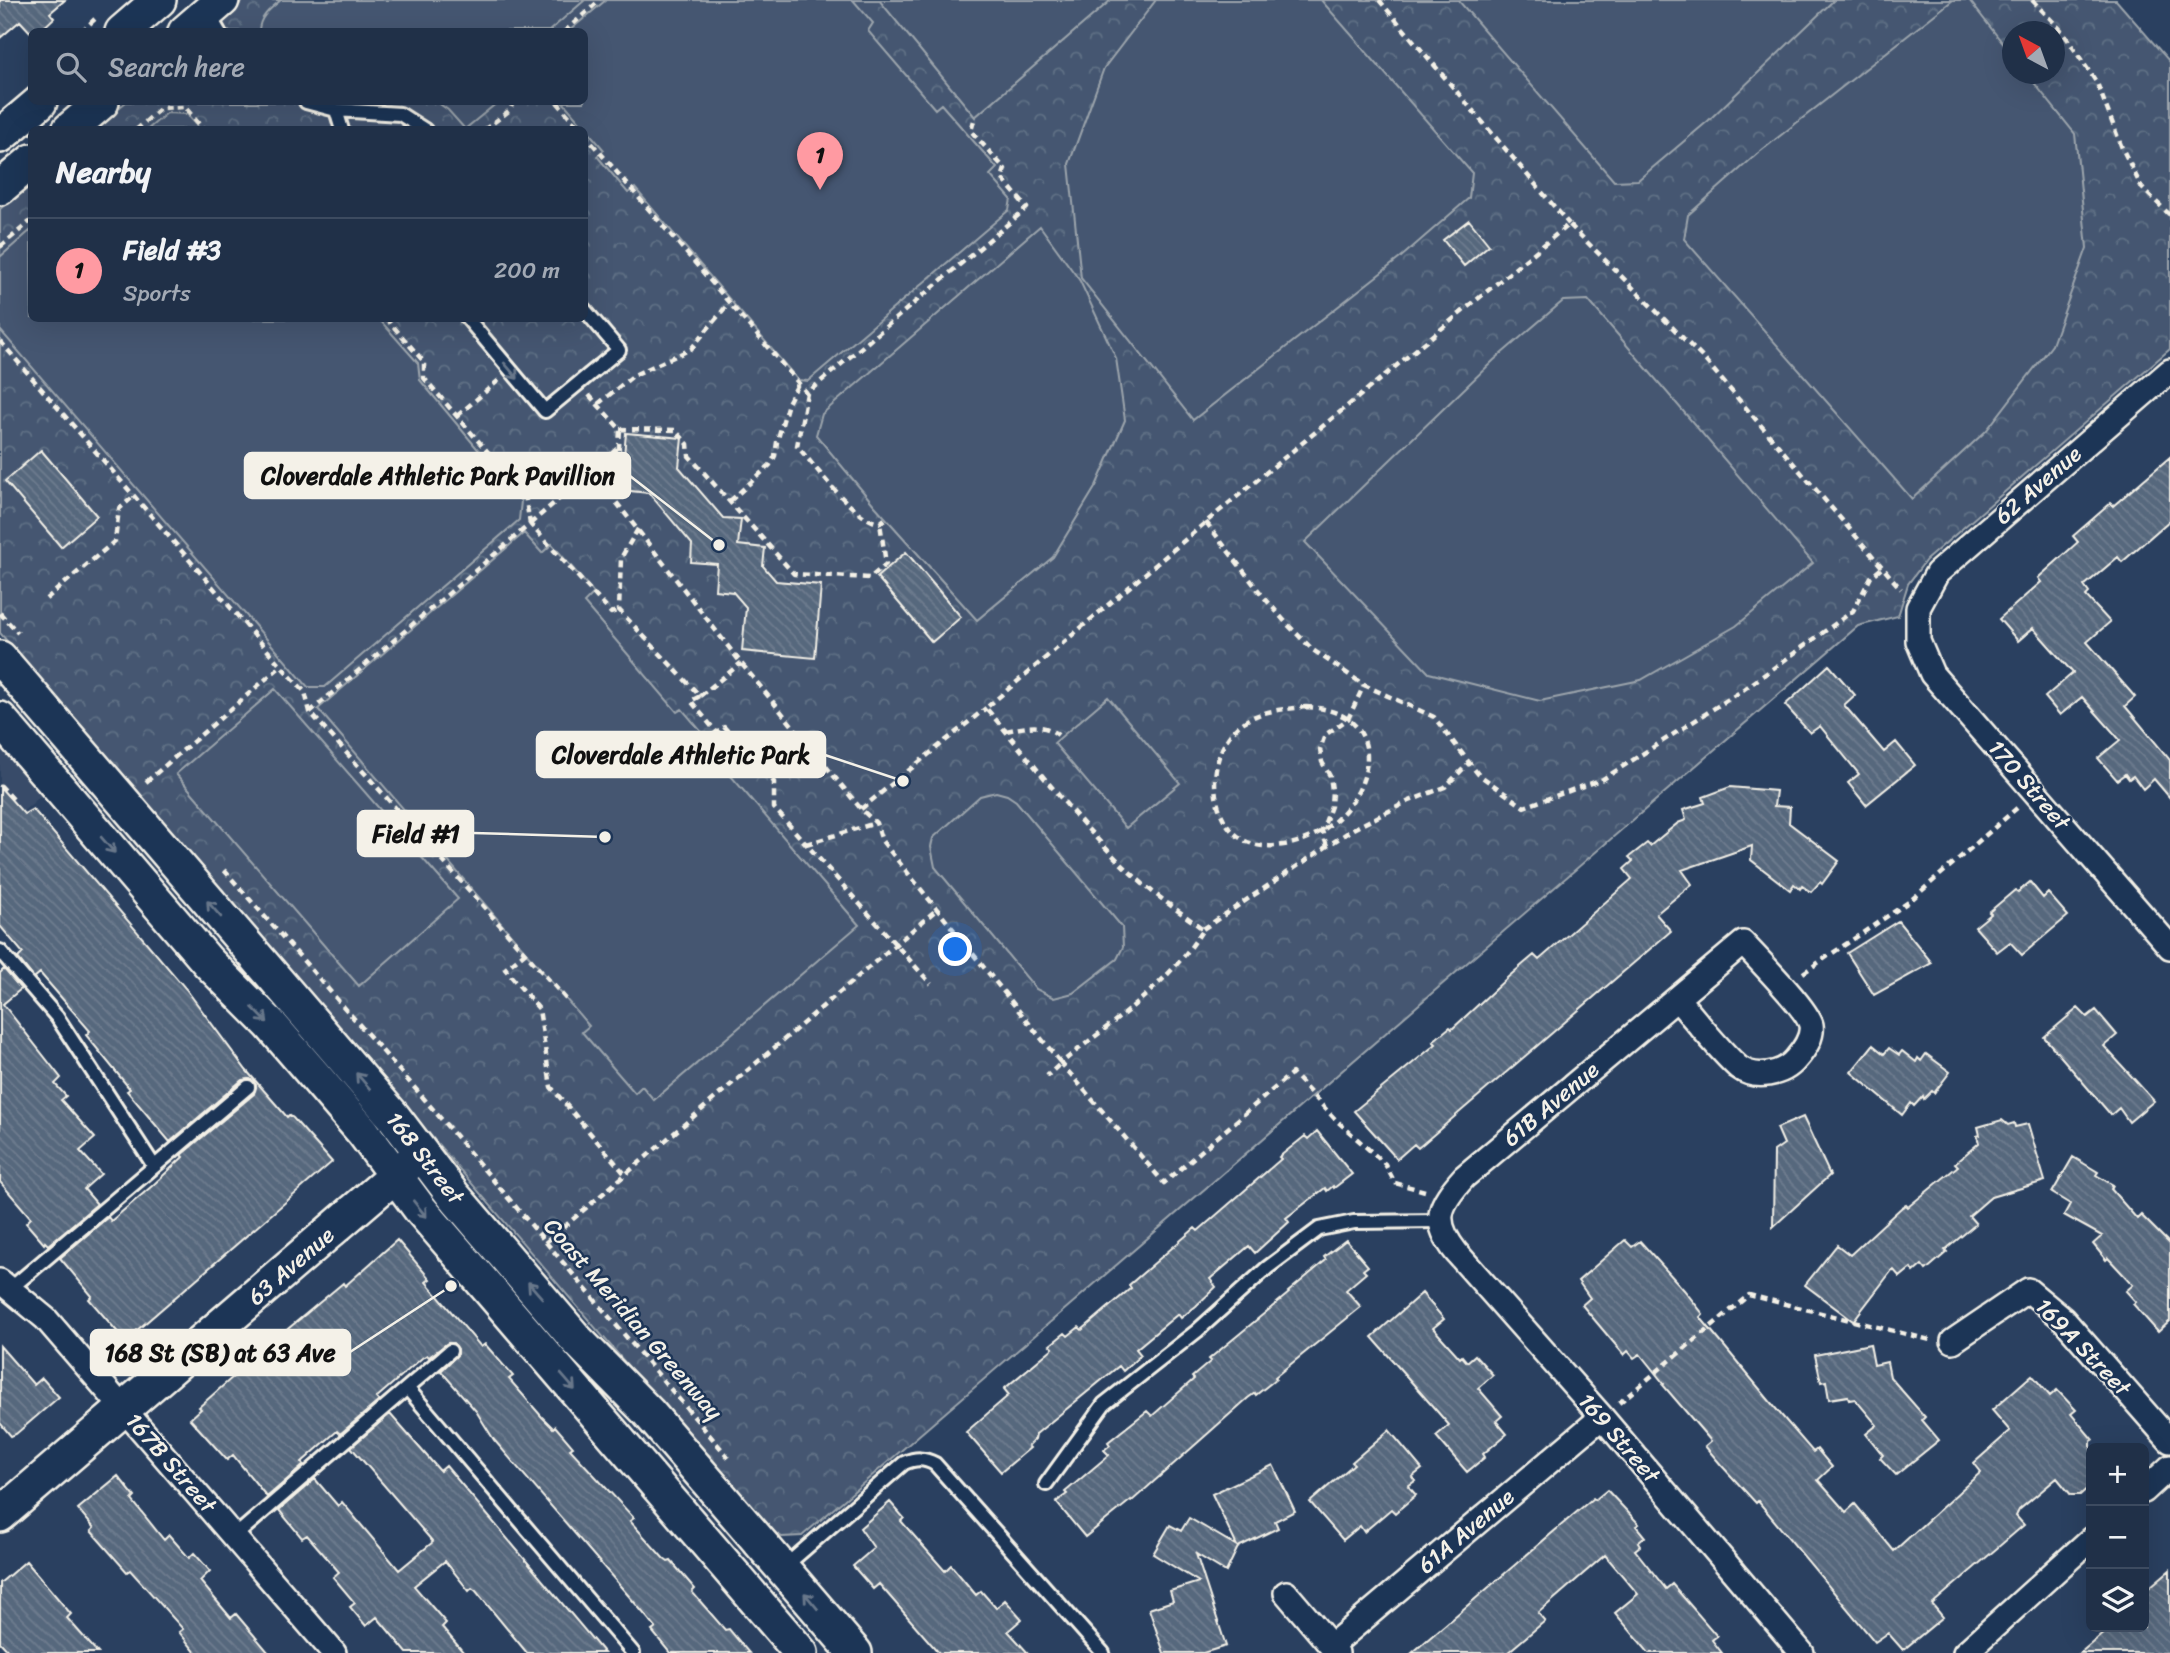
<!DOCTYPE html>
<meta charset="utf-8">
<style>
body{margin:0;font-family:Sriracha,sans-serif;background:#28384f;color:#f1f3f6}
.controls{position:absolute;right:21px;bottom:21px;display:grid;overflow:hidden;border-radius:10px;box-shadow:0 7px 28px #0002}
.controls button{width:63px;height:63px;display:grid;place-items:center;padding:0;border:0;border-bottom:2px solid #3d4b60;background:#203048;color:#f1f3f6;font:35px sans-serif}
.compass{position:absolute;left:2002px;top:21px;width:63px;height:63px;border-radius:50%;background:#203048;box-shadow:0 7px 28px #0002;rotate:319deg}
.you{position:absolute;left:956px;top:950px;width:24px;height:24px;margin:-18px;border:5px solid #fff;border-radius:50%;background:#1a73e8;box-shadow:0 0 0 10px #1a73e833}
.badge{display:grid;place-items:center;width:46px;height:46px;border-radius:50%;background:#ff9aa2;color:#111;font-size:23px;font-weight:700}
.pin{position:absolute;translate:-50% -58px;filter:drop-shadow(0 2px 4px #0008)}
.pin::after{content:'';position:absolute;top:37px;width:24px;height:21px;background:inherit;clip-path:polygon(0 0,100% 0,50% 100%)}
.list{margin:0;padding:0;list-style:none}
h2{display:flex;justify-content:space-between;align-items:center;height:91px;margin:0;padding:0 28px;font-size:30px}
h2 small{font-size:23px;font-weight:400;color:#a2a9b4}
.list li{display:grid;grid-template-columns:46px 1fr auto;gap:21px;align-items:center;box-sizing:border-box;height:105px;padding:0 28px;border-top:2px solid #3d4b60}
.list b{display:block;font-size:26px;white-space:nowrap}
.list p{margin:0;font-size:23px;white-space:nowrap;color:#a2a9b4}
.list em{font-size:23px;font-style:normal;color:#a2a9b4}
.icon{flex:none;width:38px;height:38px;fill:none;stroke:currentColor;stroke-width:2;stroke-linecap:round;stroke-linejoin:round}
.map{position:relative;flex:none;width:2170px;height:1653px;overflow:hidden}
.search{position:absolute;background:#203048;box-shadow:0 7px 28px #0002;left:28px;top:28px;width:560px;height:77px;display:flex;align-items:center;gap:18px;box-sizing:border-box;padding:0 24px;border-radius:10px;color:#a2a9b4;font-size:26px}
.panel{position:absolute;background:#203048;box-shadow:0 7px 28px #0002;left:28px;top:126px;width:560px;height:196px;border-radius:10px}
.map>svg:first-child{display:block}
.built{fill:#374c69}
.forest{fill:url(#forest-crowns);stroke:#9ca4ac;stroke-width:2;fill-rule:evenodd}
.garden{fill:#445771;stroke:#9ca4ac;stroke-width:2}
.building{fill:url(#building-back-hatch);stroke:#f4f1e8;stroke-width:2}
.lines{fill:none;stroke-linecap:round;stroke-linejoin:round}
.lane-casing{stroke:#f4f1e8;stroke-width:18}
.street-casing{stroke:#f4f1e8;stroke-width:28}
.secondary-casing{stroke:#f4f1e8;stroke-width:38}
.path{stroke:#f4f1e8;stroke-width:4.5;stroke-dasharray:7 5;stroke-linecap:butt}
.lane{stroke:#1d3557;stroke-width:12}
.street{stroke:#1d3557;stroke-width:23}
.secondary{stroke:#1d3557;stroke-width:33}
.oneway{stroke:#68778a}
.labels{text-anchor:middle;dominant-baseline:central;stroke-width:5;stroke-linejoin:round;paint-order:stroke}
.street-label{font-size:23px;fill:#f4f1e8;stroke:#1d3557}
.leader{fill:none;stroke:#f4f1e8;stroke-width:2.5}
.callout-dot{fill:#f4f1e8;stroke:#1d3557;stroke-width:2.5}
.callout{fill:#f4f1e8;stroke:#f4f1e8;stroke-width:2.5}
.callout-label{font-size:24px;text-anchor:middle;font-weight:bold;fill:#111}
</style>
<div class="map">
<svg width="2170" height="1653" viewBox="0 0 2170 1653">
<defs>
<pattern id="forest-crowns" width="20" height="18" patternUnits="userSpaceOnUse" patternTransform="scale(1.75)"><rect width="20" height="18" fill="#445771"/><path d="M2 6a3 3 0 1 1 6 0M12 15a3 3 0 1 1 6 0" fill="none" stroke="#607085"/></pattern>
<pattern id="building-back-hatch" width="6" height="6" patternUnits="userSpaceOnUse" patternTransform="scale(1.75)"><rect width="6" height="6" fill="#56677d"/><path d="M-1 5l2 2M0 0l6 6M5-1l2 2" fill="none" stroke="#6f7d8f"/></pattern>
</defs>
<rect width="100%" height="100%" fill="#2a4060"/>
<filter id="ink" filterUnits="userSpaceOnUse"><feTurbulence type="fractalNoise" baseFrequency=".0143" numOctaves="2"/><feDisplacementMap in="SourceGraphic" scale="14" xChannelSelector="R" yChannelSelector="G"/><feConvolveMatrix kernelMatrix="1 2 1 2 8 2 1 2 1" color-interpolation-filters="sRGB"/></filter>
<g filter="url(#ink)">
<path class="built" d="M0 746 42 795 0 831Z"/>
<path class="forest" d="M244 0H2116L2170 62V349L1926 560 1908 584 1898 616 1858 626 802 1536 782 1537 766 1527 0 633V209L31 182 32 318H584V130L93 129 126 102H584V32L208 31ZM2012 32H2054V74H2012Z"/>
<path class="garden" d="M281 0H585L549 31H259C259 17 271 8 281 0Z
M606 0H853L873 23 868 31 935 109 941 104 997 168 990 175 1011 199 1009 210 808 381 798 380 635 188 628 193 597 156 604 150 563 102H584V32L569 31Z
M879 0H1111L975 117Z
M1156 0H1321L1472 173 1469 198 1400 258 1193 420 1081 278 1069 164 1104 68Z
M1458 0H1834L1708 121 1638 180 1614 181Z
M1953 0H1969L2012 55V74H2027L2075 134 2087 248 2052 345 1986 431 1912 499 1684 239 1688 215 1757 154Z
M437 102H498L465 129 448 110Z
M167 113 187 114 200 129H148Z
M1040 226 1080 281 1116 358 1125 420 1096 486 1053 557 977 620 875 506 816 435 822 414Z
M31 230 32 318 379 319 418 363 420 380 521 501 519 520 325 687H308L0 330V257Z
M1588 300 1813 563 1736 626 1641 680 1540 701 1429 673 1305 542 1494 360 1563 301Z
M524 533 542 553 552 544 594 593 584 603 677 712 682 709 712 744 707 748 859 925 654 1100 642 1086 635 1093 582 1032 589 1026 318 709Z
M275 689 458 899 359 986 176 774Z
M1108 697 1180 783 1126 828 1054 743Z
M996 792 1007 795 1016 801 1122 927 1123 947 1117 959 1073 993 1054 998 1036 989 935 867 931 847 933 838 980 796Z"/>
<path class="building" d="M0 0H65L50 13 54 18 39 32H32V34L20 21 0 38Z
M1469 220 1489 245 1464 266 1443 240Z
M626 433 682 438 679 467 723 518 741 519 738 545 765 548 763 566 776 581 821 585 815 658 742 651 746 607 733 592 715 590 717 564 691 562 692 544 649 493 621 490Z
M41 450 97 516 61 547 5 481Z
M2170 457V520L2122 562 2118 557 2084 586 2089 593 2086 596 2110 622 2087 642 2135 697 2125 706 2170 760V798L2154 779 2143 789 2133 776 2129 779 2125 774 2117 780 2098 758 2120 740 2082 697 2060 715 2045 697 2073 673 2033 628 2018 641 1999 619 2041 582 2038 578 2078 542 2073 536 2111 503 2113 506Z
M906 552 961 617 932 642 877 577Z
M1829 665 1855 695 1844 705 1884 752 1896 742 1915 765 1866 805 1848 783 1859 774 1820 726 1810 733 1785 705Z
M0 787 24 814 33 809 186 989 246 1070 287 1117 289 1115 293 1118 332 1162 128 1338 124 1333 121 1336 89 1299 92 1296 60 1258 108 1217 111 1221 152 1186 183 1157 181 1155 254 1094 256 1085 250 1079 242 1080 170 1142 127 1091 130 1089 86 1035 90 1031 40 973 34 978 18 958 23 953 0 926Z
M1730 787 1776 791 1774 806 1790 807 1789 823 1839 861 1822 884 1820 882 1811 892 1802 886 1800 889 1794 884 1790 890 1751 860 1752 846 1682 870 1692 884 1656 914 1671 931 1418 1148 1414 1144 1397 1159 1354 1111 1436 1044 1433 1041 1450 1027 1452 1029 1507 978 1534 955 1539 960 1632 879 1624 869 1633 861 1629 857 1647 843 1650 846 1678 823 1686 820 1683 810 1705 803 1703 797Z
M2030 882 2043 898 2048 893 2068 916 2022 955 2010 942 1997 952 1975 927 1991 914 1989 912 2015 890 2018 892Z
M1898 921 1932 963 1874 995 1847 953Z
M4 969 21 989 3 1004 61 1078 55 1084 66 1096 61 1100 95 1138 80 1151 101 1174 84 1189 97 1204 48 1245 45 1242 44 1244 26 1223 31 1218 0 1182V973Z
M2078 1008 2087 1017 2096 1010 2117 1035 2104 1046 2154 1101 2129 1122 2119 1108 2111 1115 2044 1037Z
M1873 1045 1884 1054 1889 1048 1899 1055 1902 1051 1916 1062 1918 1058 1921 1061 1926 1054 1950 1072 1934 1093 1932 1091 1924 1099 1923 1096 1914 1106 1911 1103 1902 1115 1851 1072Z
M1803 1117 1830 1175 1773 1227 1774 1151 1784 1144 1777 1128Z
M2002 1120 2008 1125 2014 1123 2015 1127 2028 1124 2045 1181 1991 1197 1969 1216 1976 1224 1945 1250 1947 1252 1926 1270 1922 1265 1914 1272 1911 1268 1900 1277 1893 1269 1853 1321 1805 1285 1837 1245 1850 1255 1902 1207 1906 1205 1908 1207 1958 1166 1955 1163 1979 1143 1977 1136 1980 1135 1978 1127Z
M1317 1131 1352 1174 1334 1188 1333 1186 1327 1191 1325 1188 1286 1218 1289 1222 1255 1253 1249 1246 1210 1279 1216 1287 1196 1306 1181 1318 1178 1314 1136 1349 1141 1355 1123 1371 1119 1366 1036 1434 1035 1439 1028 1446 1030 1448 1001 1472 966 1432 1009 1395 1004 1389 1053 1348 1050 1345 1065 1333 1068 1336 1079 1327 1082 1330 1131 1288 1129 1285 1195 1228 1198 1231 1281 1159 1279 1157 1305 1136 1308 1139Z
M2073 1157 2098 1172 2096 1175 2113 1185 2111 1189 2137 1219 2141 1215 2170 1244V1321L2158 1332 2133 1304 2136 1302 2126 1291 2133 1285 2108 1258 2106 1260 2093 1244 2102 1236 2064 1215 2070 1204 2052 1193Z
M397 1240 430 1279 426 1282 481 1347 485 1344 513 1376 509 1379 542 1417 553 1428 555 1426 573 1447 570 1449 634 1518 630 1521 664 1559 668 1562 671 1561 695 1589 692 1592 725 1630 729 1629 749 1653H670L652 1631 656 1628 640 1609 494 1440 476 1411 441 1371 458 1354V1349L453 1343H448L429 1357 427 1355 422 1358 376 1398 379 1401 340 1434 337 1431 301 1463 304 1465 267 1497 233 1455 227 1460 190 1419 201 1409 199 1407 277 1338 343 1283 345 1286Z
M1346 1240 1368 1266 1363 1270 1366 1273 1346 1290 1361 1307 1275 1377 1276 1379 1256 1395 1255 1393 1248 1398 1132 1501 1131 1500 1085 1537 1056 1502 1067 1494 1065 1492 1109 1455 1104 1450 1110 1445 1108 1442 1147 1411 1152 1416 1194 1379 1192 1377 1211 1361 1209 1359 1289 1293 1288 1292 1326 1260 1324 1257Z
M1625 1240 1632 1247 1640 1241 1684 1290 1703 1314 1700 1317 1782 1416 1813 1452 1817 1449 1832 1467 1818 1480 1846 1512 1855 1504 1894 1551 1981 1472 1974 1463 2010 1431 1992 1410 2032 1375 2050 1396 2057 1390 2076 1410 2071 1414 2093 1440 2091 1441V1485L2080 1495H2071L2057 1478 2019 1510 2016 1516 2024 1525 1932 1604 1943 1617 1903 1650 1888 1633 1875 1642 1758 1501 1756 1503 1722 1466 1705 1446 1711 1441 1663 1385 1664 1384 1640 1354 1634 1358 1628 1351 1624 1355 1582 1305 1590 1298 1578 1281Z
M1422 1293 1444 1319 1433 1328 1460 1358 1462 1356 1467 1362 1475 1355 1493 1375 1478 1388 1502 1416 1496 1421 1507 1434 1483 1454 1485 1457 1467 1472 1436 1436 1449 1425 1372 1337Z
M1870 1344 1874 1365 1887 1362 1890 1377 1925 1417 1922 1420 1939 1440 1896 1475 1880 1458 1883 1455 1866 1434 1877 1425 1855 1399 1849 1400 1848 1396 1829 1399 1826 1381 1821 1382 1815 1355Z
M0 1346 34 1385 42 1378 59 1397 16 1434 11 1436 0 1423Z
M390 1414 440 1471 446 1466 604 1653H527L476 1591 472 1588 469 1591 445 1561 414 1586 446 1623 442 1627 464 1653H407L377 1617 366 1626 350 1607 355 1603 333 1577 339 1572 307 1535 302 1538 279 1510 315 1479 338 1506 342 1502 399 1570 433 1542 351 1447Z
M1389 1430 1422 1469 1412 1477 1415 1481 1408 1486 1416 1495 1395 1513 1391 1509 1364 1532 1360 1526 1343 1540 1310 1502 1354 1464 1352 1462Z
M1273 1465 1295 1511 1275 1521 1278 1528 1238 1547 1226 1572 1196 1554 1226 1646 1203 1653H1164L1149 1609 1173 1601 1170 1591 1199 1582 1153 1554 1170 1525 1181 1531 1189 1518 1237 1546 1212 1494Z
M118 1476 135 1497 132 1500 164 1540 169 1535 189 1558 194 1553 210 1571 200 1581 231 1618 236 1614 269 1653H196L179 1632 183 1629 130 1570 127 1572 91 1531 94 1528 78 1509Z
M1607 1490 1639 1524 1636 1526 1645 1537 1638 1543 1640 1546 1635 1550 1666 1589 1672 1584 1717 1636 1712 1640 1722 1653H1649L1615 1613 1638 1594 1605 1555 1538 1613 1545 1621 1507 1653H1412L1593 1498 1595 1500Z
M890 1502 904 1518 901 1521 945 1571 951 1565 976 1595 981 1591 996 1608 1005 1600 1022 1619 1008 1631 1028 1653H939L879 1584 873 1589 853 1566 874 1548 860 1528Z
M26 1561 71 1614 67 1618 98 1653H10L0 1642V1583Z
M2170 1570V1653H2080L2111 1627H2144V1592Z"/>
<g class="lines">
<g class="lane-casing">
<path id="lane" d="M208 13 219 32
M306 102 336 110 400 114 425 130
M336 110 342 130
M467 318 545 411 619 350 584 309
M0 951 57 1017 154 1166
M10 1289 248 1087
M408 1389 633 1653
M1046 1484 1104 1404 1197 1331 1267 1268 1319 1229 1354 1222 1440 1221
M234 1537 450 1351
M783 1568 904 1463C916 1458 924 1458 935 1464L1103 1653"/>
</g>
<g class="street-casing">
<path id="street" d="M2170 371 1937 573 1918 608V641L1932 674 2170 947
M1677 999C1696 1020 1717 1048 1738 1067 1755 1080 1783 1075 1796 1059 1803 1051 1813 1037 1811 1025 1808 1010 1756 957 1743 943L1464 1177C1439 1205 1431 1220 1456 1252L1602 1417 1802 1653
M0 1281 46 1319 334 1653
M1953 1341 2028 1290 2063 1319 2170 1441
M2144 1491 2170 1467
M1286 1593 1337 1653
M1331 1646 1602 1417
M1965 1653 2091 1539"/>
</g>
<g class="secondary-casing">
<path id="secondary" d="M122 32 159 0
M185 32 222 0
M69 130 102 102
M0 136 40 102
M0 188 32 161
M0 658 393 1116 453 1195 576 1339 648 1412 855 1653
M0 719 208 962 270 1024 363 1132 420 1209 801 1653
M0 1515 412 1161"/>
</g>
<path class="path" d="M1379 0 1569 224
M2032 0 2062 31 2097 83 2122 148 2142 188 2170 215
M81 32 97 17
M564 32 600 0
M557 102 581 130
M136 130 161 108 185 107 204 130
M484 130 510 110 513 102
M584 134 807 393 1027 208 1002 178 1005 169 971 131 975 117
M0 247 32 220
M386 318 424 362V378L525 495 530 524
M0 341 281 666
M807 393 797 446C815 466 855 521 880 523L886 518
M589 395 620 429 616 502 741 663 861 809 876 823 882 841 1061 1063 1047 1076
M598 404 634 375 691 349 729 303
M457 416 499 380
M620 429 675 430 688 444 689 456 794 574 870 578 886 564 880 523
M511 478 617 481
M730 501 770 465 775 456 777 442 788 403 798 384
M1206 522 1262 595 1288 625 1313 650 1364 685 1434 717 1478 774 1524 807 1603 779 1743 690 1853 611 1871 577 1882 568
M530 524 619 447
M638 529 621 558 619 610 700 696 691 701 717 733 724 727 774 782V808L931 984
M46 599 115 541 119 509 134 496
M0 613 18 633
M700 696 741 663
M1306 707C1416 711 1362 851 1264 846 1207 842 1199 752 1244 722 1262 710 1285 709 1306 707Z
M1006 731C1026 727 1042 722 1058 735
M146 782 281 666 305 692 310 712
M0 785 13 799
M861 809 986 708
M806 844 876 823
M1327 846 1322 831 1331 806 1332 790 1330 776 1322 762 1320 749 1325 735 1348 719 1364 685
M224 870 420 1094 729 1458
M1203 929 1353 829 1407 802 1445 787 1469 763
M526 952 505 969 539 1009 551 1087 625 1174
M1803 973 1910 901 2017 808
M566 999 310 712 530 524 611 613 619 610
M1425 1191 1395 1183 1385 1164 1335 1119 1292 1073 1164 1183 1061 1063C1111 1023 1170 984 1203 929 1183 914 1162 900 1143 884 1084 832 1037 767 986 708L1206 522 1569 224 1704 359 1901 589
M545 1243 936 910
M1619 1403 1749 1295 1930 1340"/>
<use href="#lane" class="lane"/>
<use href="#street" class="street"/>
<use href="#secondary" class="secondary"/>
</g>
<defs><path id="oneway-shaft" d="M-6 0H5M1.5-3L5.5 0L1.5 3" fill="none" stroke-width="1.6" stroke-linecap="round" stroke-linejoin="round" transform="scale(1.75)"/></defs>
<g class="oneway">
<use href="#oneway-shaft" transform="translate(511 371) rotate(50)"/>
<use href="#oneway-shaft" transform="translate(108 845) rotate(49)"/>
<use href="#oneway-shaft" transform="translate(214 909) rotate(-131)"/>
<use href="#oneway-shaft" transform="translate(260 1015) rotate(45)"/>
<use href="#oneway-shaft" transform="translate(363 1081) rotate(-131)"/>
<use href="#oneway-shaft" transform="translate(420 1209) rotate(51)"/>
<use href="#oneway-shaft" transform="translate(535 1290) rotate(-131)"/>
<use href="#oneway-shaft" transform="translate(568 1382) rotate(49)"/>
<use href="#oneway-shaft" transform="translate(811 1601) rotate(-130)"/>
</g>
</g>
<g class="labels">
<g class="street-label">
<text transform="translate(2038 485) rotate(-41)">62 Avenue</text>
<text transform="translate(2029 785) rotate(49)">170 Street</text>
<text transform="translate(1551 1104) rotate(-40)">61B Avenue</text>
<text transform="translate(425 1158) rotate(52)">168 Street</text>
<text transform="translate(291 1266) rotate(-41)">63 Avenue</text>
<text transform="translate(633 1319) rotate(49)">Coast Meridian Greenway</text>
<text transform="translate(2083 1347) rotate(46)">169A Street</text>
<text transform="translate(1619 1438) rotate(49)">169 Street</text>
<text transform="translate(171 1463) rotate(49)">167B Street</text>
<text transform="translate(1466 1531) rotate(-40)">61A Avenue</text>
</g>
</g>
<path class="leader" d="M719 545L630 476M903 781L825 755M605 837L473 833M451 1286L350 1352"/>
<g class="callout-dot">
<circle cx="719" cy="545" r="7"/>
<circle cx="903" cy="781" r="7"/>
<circle cx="605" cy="837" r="7"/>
<circle cx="451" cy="1286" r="7"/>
</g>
<g class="callout">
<rect x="245" y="453" width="385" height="45" rx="7"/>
<rect x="537" y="732" width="288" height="45" rx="7"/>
<rect x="358" y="811" width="115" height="45" rx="7"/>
<rect x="91" y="1330" width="259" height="45" rx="7"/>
</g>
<g class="callout-label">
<text x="438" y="484">Cloverdale Athletic Park Pavillion</text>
<text x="681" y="763">Cloverdale Athletic Park</text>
<text x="416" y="842">Field #1</text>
<text x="220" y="1361">168 St (SB) at 63 Ave</text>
</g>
</svg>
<div class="controls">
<button>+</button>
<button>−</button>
<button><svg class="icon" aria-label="layers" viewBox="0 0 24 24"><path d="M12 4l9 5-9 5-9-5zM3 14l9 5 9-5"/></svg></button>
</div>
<svg class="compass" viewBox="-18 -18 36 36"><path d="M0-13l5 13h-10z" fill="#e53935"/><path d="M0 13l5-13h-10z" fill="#a2a9b4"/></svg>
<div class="you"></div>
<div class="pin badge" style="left:820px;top:190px">1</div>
<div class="search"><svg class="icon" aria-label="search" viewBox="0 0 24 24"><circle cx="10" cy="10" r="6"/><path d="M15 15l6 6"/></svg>Search here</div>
<section class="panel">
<h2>Nearby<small></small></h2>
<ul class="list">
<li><span class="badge">1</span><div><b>Field #3</b><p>Sports</p></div><em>200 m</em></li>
</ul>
</section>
</div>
